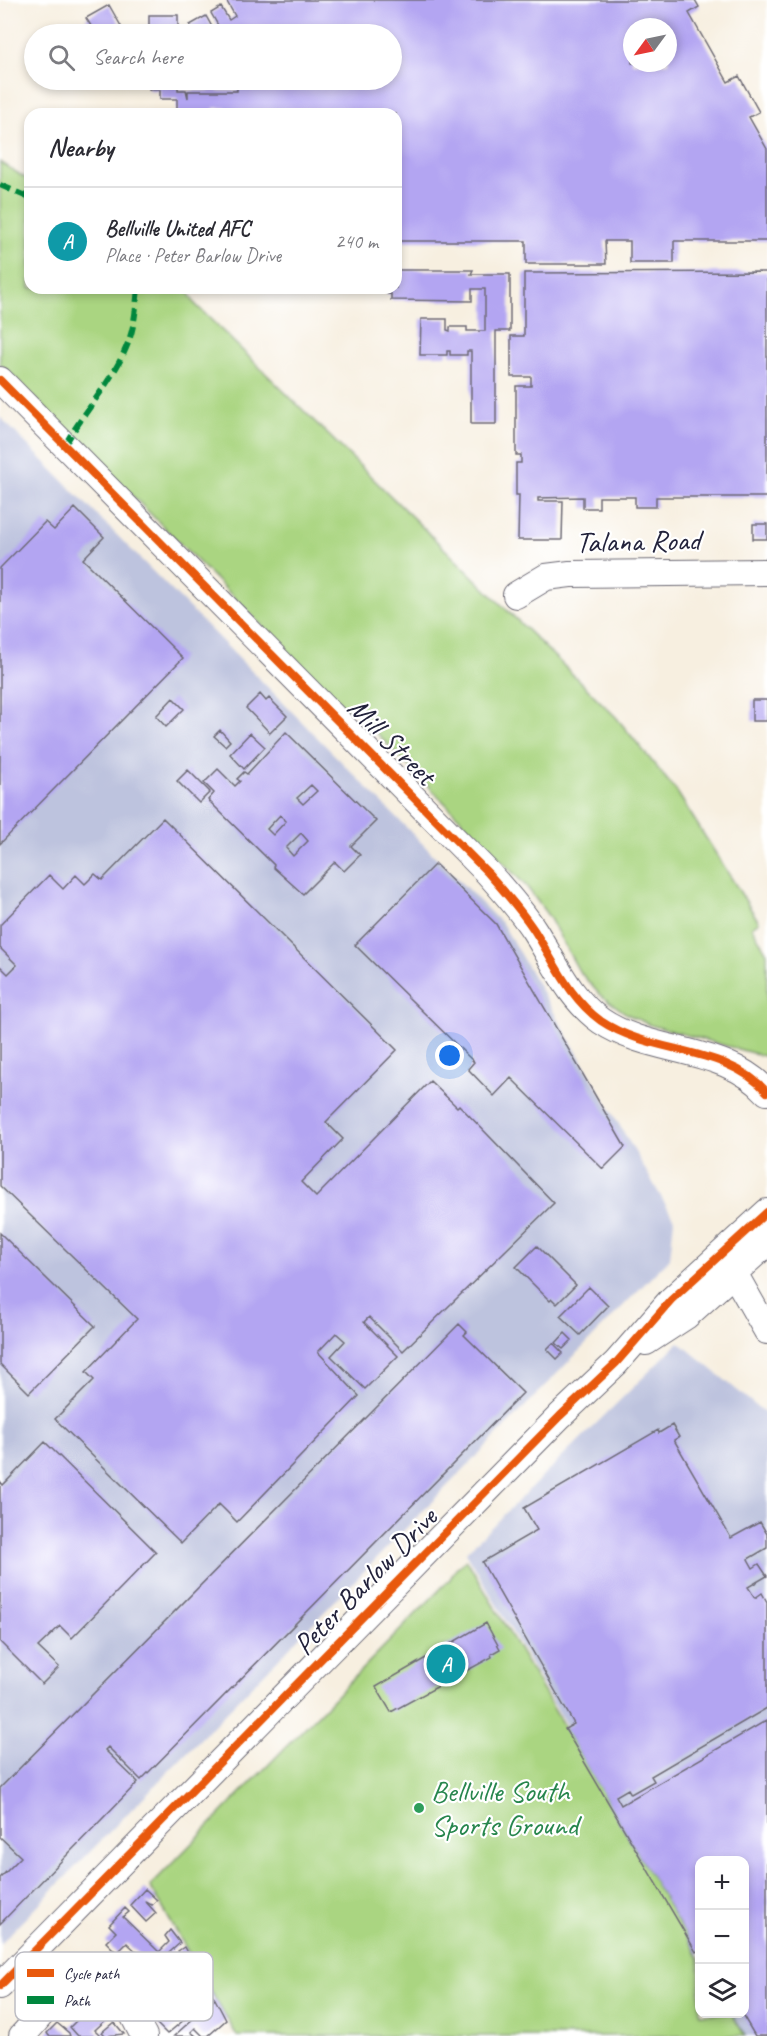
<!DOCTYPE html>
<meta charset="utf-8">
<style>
body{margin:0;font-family:Caveat,sans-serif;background:#f2f2f3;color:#2b2b33}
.controls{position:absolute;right:18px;bottom:18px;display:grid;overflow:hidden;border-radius:12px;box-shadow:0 3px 9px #0003}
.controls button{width:54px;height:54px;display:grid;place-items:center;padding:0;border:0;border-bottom:2px solid #e1e1e2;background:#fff;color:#2b2b33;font:30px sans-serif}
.compass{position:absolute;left:623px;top:18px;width:54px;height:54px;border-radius:50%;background:#fff;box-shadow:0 3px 9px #0003;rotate:237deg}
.you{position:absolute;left:450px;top:1056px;width:21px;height:21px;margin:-15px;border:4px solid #fff;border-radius:50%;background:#1a73e8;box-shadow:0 0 0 9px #1a73e833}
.badge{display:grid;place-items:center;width:39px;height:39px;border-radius:50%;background:#0f766e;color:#fff;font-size:20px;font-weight:700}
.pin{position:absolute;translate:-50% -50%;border:3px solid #fff;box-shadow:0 2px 6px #0006}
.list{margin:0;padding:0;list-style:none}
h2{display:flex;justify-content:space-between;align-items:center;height:78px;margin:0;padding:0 24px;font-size:26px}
h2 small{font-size:20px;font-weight:400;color:#7c7c81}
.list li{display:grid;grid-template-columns:39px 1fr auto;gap:18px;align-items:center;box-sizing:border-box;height:108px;padding:0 24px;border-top:2px solid #e1e1e2}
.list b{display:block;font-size:22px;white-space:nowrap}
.list p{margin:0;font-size:20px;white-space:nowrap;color:#7c7c81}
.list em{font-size:20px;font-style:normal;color:#7c7c81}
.icon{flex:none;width:33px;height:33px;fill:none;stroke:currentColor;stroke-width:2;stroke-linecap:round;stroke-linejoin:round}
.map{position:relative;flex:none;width:767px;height:2036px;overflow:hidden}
.search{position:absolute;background:#fff;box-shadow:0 3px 9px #0003;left:24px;top:24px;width:378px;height:66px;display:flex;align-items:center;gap:15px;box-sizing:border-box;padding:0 21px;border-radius:33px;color:#7c7c81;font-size:22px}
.panel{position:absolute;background:#fff;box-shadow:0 3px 9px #0003;left:24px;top:108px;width:378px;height:186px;border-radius:18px}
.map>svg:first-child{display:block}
.industrial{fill:#bdc3de}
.green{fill:#aad581;stroke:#667c5e;stroke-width:1.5}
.building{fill:#b3a5f2;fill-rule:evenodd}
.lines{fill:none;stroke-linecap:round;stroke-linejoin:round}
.minor-casing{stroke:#6d6a75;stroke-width:28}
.minor{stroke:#fff;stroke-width:26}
.quiet{stroke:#00873e;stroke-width:6;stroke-dasharray:12 6;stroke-linecap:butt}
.cycleway-casing{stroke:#fff;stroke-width:11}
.cycleway{stroke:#e8590c;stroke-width:8}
.leisure-dot{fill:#2e9e5b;stroke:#fff;stroke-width:2}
.labels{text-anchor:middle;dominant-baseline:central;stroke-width:4.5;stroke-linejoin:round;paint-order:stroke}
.street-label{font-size:30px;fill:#22223b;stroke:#fff}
.leisure-label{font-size:30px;fill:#27864d;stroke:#fff;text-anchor:start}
.key{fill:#fff;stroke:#bdbdc4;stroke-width:1.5}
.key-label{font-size:16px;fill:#22223b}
</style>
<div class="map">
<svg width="767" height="2036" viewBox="0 0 767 2036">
<rect width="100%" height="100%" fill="#fff"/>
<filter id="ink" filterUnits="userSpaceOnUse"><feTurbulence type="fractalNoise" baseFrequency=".0167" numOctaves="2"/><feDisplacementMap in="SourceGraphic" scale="12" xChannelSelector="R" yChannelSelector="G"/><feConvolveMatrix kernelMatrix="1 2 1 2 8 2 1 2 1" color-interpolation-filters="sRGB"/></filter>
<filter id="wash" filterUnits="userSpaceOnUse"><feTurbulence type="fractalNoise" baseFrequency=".008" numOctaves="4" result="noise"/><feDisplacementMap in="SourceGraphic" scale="24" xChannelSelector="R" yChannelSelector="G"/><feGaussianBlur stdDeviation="1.35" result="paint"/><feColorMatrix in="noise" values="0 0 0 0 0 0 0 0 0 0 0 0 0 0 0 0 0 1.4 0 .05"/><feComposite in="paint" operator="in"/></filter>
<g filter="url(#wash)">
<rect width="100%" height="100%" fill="#f7efe0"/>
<path class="industrial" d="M0 417 503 925 674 1219 670 1258 0 1944Z
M679 1342 767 1415V2036H745L732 2014H744V1860H700L699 1956 466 1552Z"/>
<path class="green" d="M0 162 30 181V288H186L195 304 616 717 677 792 759 922 752 927 767 953V1057L650 1025 627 1014 600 995 579 971 549 917 527 887 352 708H344L0 363Z
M467 1560 699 1958 700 2014H732L745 2036H237L150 1886 450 1579 456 1568Z"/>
<g id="blocks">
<path class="building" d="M226 0H695L699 7 689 13 728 82 739 76 759 112 749 117 767 149V241H674V263H630V241H605L606 264H526V241H396V114H227V108H214V114H177V99H160V90H149V80H178V90H186L188 98V91H237V83L243 80H392V34H223L211 13 221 7 229 20 235 16ZM632 27H668V63H632Z
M109 5 121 26 116 28 119 34H96L86 18Z
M149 15H178V34H149Z
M206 16 212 27 196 34 190 25Z
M396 270H473L471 274H510V331H496V424H471V351H467V355H450V351H447V355H420L421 319H447V330L450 331V327H467V331H485V289H472V301L391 300V294H387V288H396Z
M767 272V497H656V507H635V497H599V508H583V497L538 498V501H563L562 540H518L519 495H516V463H521V455H516V386H531V377H511V336H524V273Z
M75 508 104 537 83 559 183 658 0 844V568L45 522 54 530Z
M753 524H767V539H753Z
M260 694 266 701 269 698 287 716 270 733 246 708Z
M173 698 184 709 166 727 156 716Z
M752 700H767V721H752Z
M220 730 230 741 225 746 214 736Z
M286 732 376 821 351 846 360 855 344 871 335 862 303 894 273 867 274 865 208 800 214 793 204 783 218 769 235 786 240 781 237 779 244 772 247 774ZM311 785 317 791 303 804 297 798ZM280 815 286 821 273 835 267 829ZM301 833 308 841 293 856 286 848Z
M250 733 265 747 244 769 230 754Z
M188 770 210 792 199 803 177 781Z
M163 818 397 1050 326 1122 343 1139 301 1182 316 1197 430 1081 457 1107 459 1105 554 1203 403 1351 369 1317 364 1322 398 1356 365 1389 331 1356 345 1341 336 1333 318 1352 359 1396 237 1522 219 1504 181 1543 55 1419 94 1380 86 1372 137 1319 0 1186V966L8 974 17 965 0 948V925L49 875 63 889 76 875 85 884 95 874 102 880Z
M435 864 496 924 625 1147 603 1169 511 1078 494 1096 468 1069 474 1062 355 945Z
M0 1233 95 1326 29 1393 0 1364Z
M537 1246 576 1285 557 1304 552 1299 550 1301 516 1267Z
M589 1287 608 1306 580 1335 560 1316Z
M459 1324 467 1332 464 1335 523 1393 141 1780 108 1747 105 1750 138 1782 0 1924V1878L21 1857 0 1837V1788Z
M565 1333 572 1340 563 1349 556 1343Z
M553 1343 563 1353 557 1359 547 1349Z
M672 1425 679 1437 674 1440 731 1538 760 1522 767 1534V1548L748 1559 753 1568 759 1564 767 1576 748 1587 755 1598 762 1593 767 1602V1708L651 1776 654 1781 631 1794 628 1789 616 1796 621 1805 767 1720V2036H755L742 2014H744V1860H700V1949L696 1952 565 1729 574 1724 482 1562 537 1530 524 1508 658 1430 659 1433Z
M45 1442 156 1552 72 1638 60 1626 38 1647 59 1667 42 1684 0 1642V1481L3 1485Z
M486 1623 500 1649 491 1654 492 1657 391 1712 376 1687Z
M145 1889 157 1900 152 1905 145 1901 156 1913 146 1922 130 1905Z
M125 1908 129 1912 123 1917 159 1952 169 1942 165 1936 170 1930 180 1943 153 1967 127 1943 117 1953 106 1942 116 1932 109 1925Z
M184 1947 191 1960 171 1971 179 1978 174 1984 158 1970 165 1963 167 1966 181 1956 178 1951Z
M159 1976 191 2008 182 2017 185 2019 167 2034 151 2018 164 2004 147 1987Z
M200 1980 214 1997 200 2011 193 2003 203 1997 199 1993 189 2001 184 1994Z
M94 1999 110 2016 95 2030 101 2036H78L70 2027 81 2016 72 2007 77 2002 84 2009Z
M215 1999 226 2020 208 2036H203L195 2028 191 2032 196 2036H174Z
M114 2022 124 2034 106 2036 102 2032Z
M57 2023 69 2033 70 2036H49L47 2033Z"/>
</g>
</g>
<g filter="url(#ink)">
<use href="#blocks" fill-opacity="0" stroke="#6d6a75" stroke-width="1.5"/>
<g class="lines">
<g class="minor-casing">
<path id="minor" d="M0 380 488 873C505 892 521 910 534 930 555 963 569 998 601 1021 651 1055 725 1045 767 1092
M516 595 546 577 570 574 767 572
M734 1273 767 1331
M646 1342 686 1316 767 1243
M0 1986 560 1416 616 1363 671 1300 767 1212
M22 2036C41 2016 70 1975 98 1970 120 1982 132 2015 144 2036"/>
</g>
<use href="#minor" class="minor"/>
<path class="quiet" d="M0 185 30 198
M65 445C84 411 114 380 128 343 135 325 136 306 138 288"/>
<g class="cycleway-casing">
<path id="cycleway" d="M0 380 488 873C505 892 521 910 534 930 555 963 569 998 601 1021 651 1055 725 1045 767 1092
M0 1986 560 1416 616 1363 671 1300 767 1212"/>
</g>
<use href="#cycleway" class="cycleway"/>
</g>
</g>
<circle class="leisure-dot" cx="419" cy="1808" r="6"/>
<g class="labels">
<g class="street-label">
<text transform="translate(638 541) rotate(-1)">Talana Road</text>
<text transform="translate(392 741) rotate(45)">Mill Street</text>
<text transform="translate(365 1581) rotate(-46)">Peter Barlow Drive</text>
</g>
<g class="leisure-label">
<text x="431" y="1791">Bellville South<tspan x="431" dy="34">Sports Ground</tspan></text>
</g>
</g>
<rect x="15" y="1952" width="198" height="69" rx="9" class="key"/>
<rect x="27" y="1969" width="27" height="8" fill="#e8590c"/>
<rect x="27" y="1996" width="27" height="8" fill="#00873e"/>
<g class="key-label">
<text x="64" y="1979">Cycle path</text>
<text x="64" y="2006">Path</text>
</g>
</svg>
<div class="controls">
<button>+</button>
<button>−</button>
<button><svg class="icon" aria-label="layers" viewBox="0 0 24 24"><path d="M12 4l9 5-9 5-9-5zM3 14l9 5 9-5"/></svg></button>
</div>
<svg class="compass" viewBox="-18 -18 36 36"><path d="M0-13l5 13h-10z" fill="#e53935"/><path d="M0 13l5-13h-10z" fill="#7c7c81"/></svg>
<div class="you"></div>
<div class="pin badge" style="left:446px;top:1664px;background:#0f9aa8">A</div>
<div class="search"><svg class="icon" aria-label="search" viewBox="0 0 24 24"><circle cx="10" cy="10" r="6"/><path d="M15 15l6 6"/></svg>Search here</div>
<section class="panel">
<h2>Nearby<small></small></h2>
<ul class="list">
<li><span class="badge" style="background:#0f9aa8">A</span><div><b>Bellville United AFC</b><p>Place · Peter Barlow Drive</p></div><em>240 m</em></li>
</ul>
</section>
</div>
